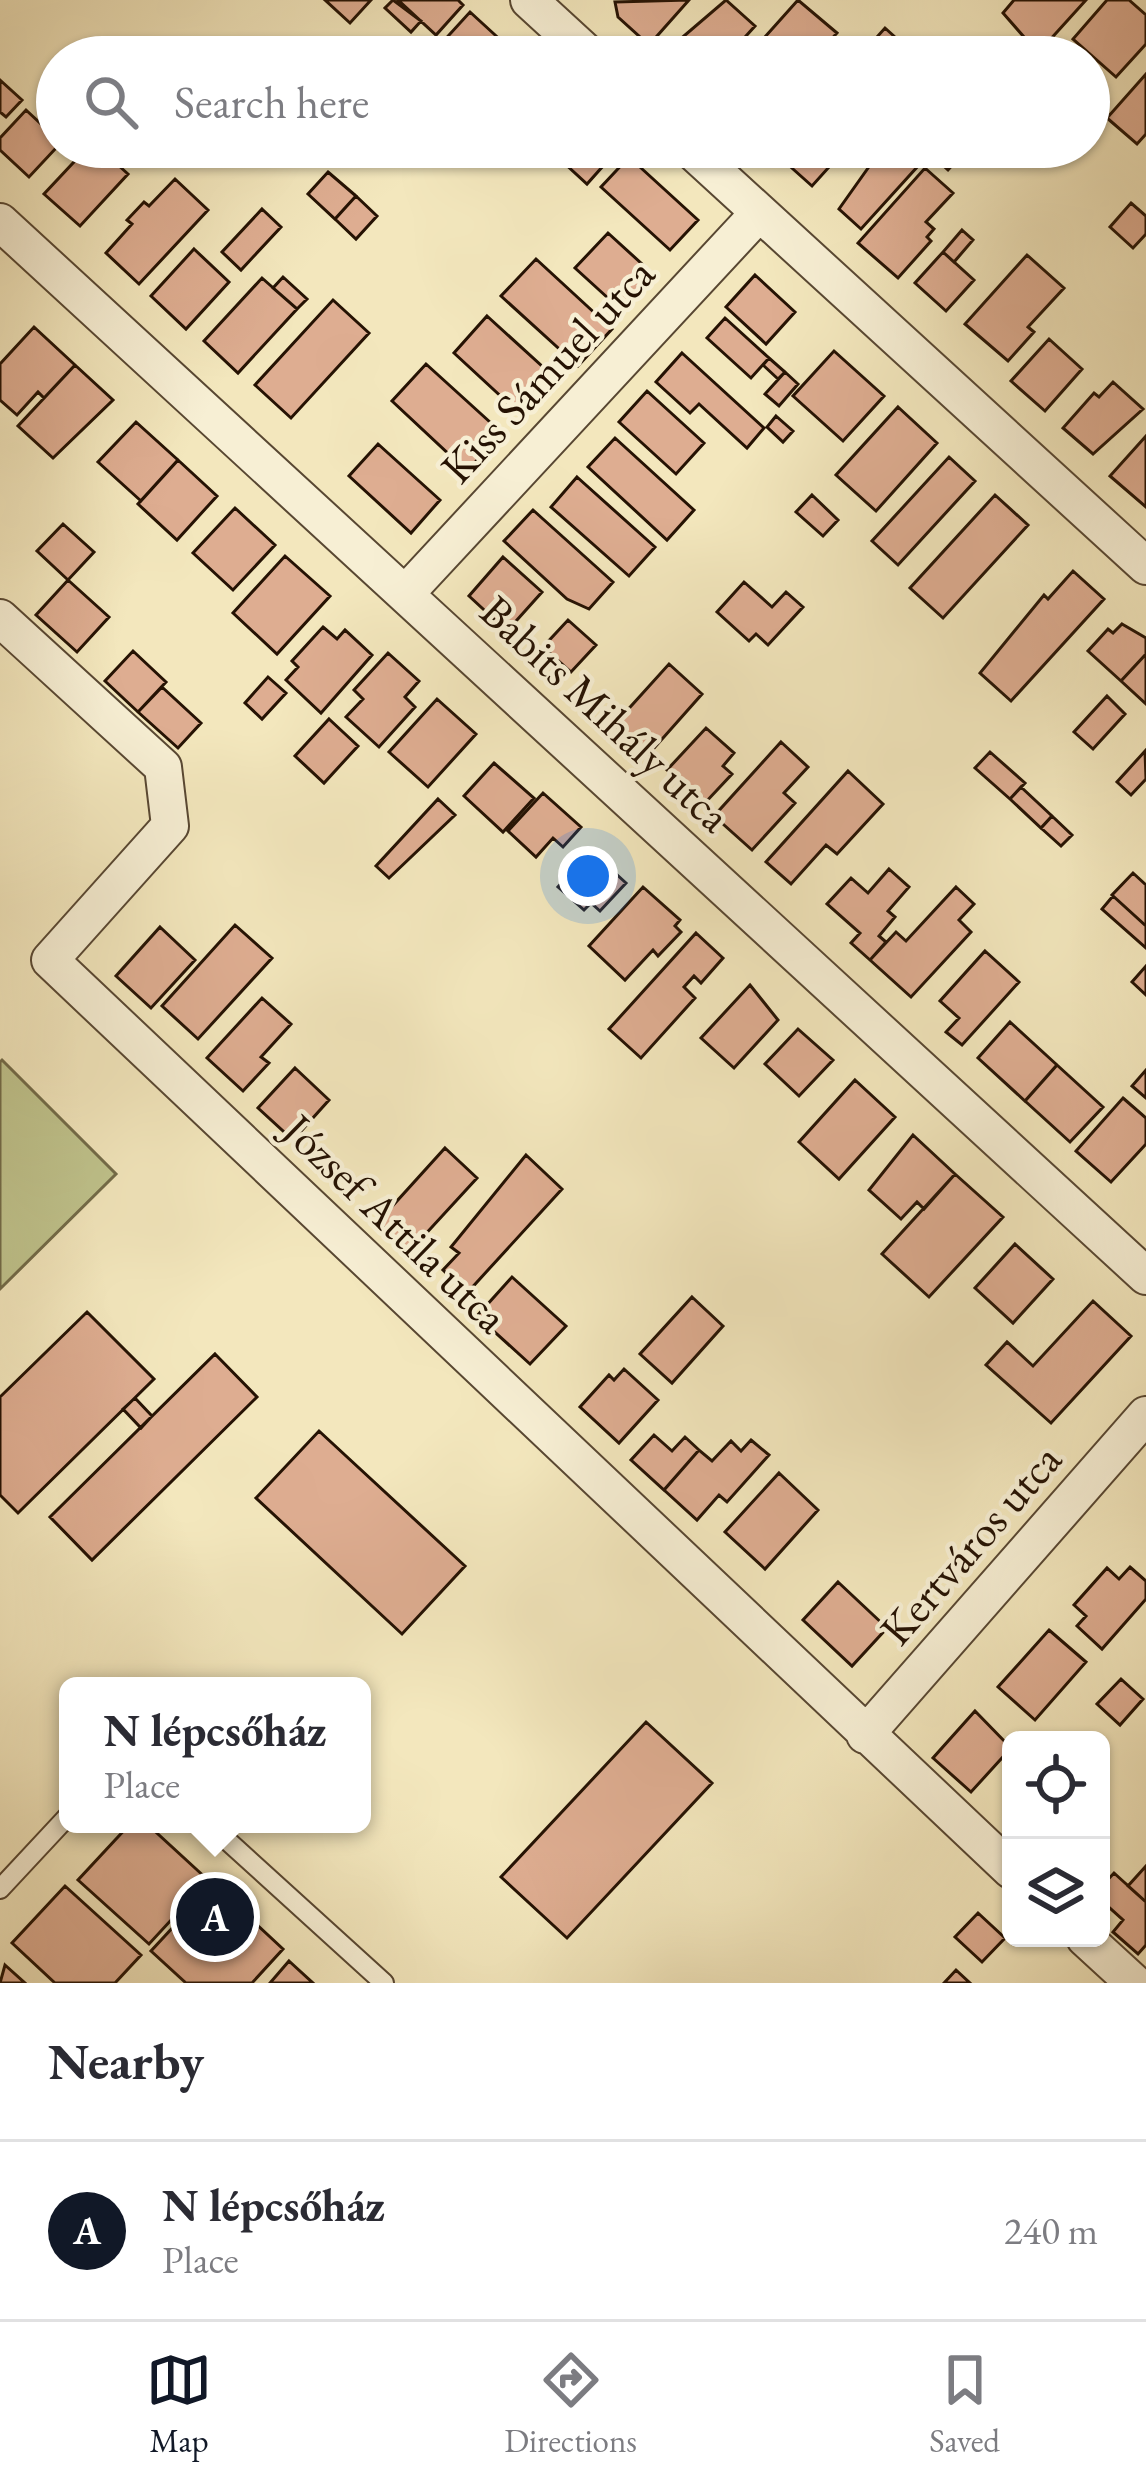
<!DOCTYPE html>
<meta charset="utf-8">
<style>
body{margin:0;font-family:"EB Garamond",serif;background:#f2f2f3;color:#2b2b33}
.controls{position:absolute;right:36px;bottom:36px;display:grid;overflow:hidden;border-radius:18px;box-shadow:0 3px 9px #0004}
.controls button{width:108px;height:108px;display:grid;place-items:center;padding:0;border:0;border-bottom:3px solid #e1e1e2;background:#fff;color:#2b2b33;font:60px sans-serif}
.you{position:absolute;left:588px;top:876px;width:42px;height:42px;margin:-30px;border:9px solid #fff;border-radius:50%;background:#1a73e8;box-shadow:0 0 0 18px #1a73e833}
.badge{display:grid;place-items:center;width:78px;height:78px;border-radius:50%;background:#111827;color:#fff;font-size:39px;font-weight:700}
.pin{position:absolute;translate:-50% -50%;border:6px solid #fff;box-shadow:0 3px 12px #0006}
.popup{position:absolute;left:59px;top:1677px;width:312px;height:156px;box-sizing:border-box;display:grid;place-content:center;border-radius:18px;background:#fff;filter:drop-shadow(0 3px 9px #0005);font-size:39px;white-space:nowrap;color:#7c7c81}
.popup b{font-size:45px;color:#2b2b33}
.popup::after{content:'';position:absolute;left:50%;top:100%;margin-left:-24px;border:24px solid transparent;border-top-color:#fff}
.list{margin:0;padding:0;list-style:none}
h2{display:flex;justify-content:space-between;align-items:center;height:156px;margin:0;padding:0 48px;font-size:51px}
h2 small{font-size:39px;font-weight:400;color:#7c7c81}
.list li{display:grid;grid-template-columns:78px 1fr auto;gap:36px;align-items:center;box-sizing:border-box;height:180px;padding:0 48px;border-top:3px solid #e1e1e2}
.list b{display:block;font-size:45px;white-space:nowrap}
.list p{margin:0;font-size:39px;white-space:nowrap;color:#7c7c81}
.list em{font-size:39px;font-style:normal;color:#7c7c81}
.icon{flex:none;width:66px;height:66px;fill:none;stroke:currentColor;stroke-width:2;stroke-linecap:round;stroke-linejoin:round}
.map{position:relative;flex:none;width:1146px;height:1983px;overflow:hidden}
.search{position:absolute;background:#fff;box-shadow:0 3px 9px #0004;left:36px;right:36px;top:36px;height:132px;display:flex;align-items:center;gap:30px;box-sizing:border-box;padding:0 42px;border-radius:66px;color:#7c7c81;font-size:45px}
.sheet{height:336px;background:#fff}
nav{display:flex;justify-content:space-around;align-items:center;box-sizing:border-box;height:168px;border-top:3px solid #e1e1e2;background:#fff;font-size:33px;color:#7c7c81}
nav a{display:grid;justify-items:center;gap:6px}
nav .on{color:#111827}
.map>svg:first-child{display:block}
.green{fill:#c0c48d;stroke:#726b48;stroke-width:3}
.building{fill:#dead91;stroke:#251203;stroke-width:3}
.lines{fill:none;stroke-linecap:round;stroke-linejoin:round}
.service-casing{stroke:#584732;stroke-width:22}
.minor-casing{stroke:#584732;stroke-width:40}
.service{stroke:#f7efd4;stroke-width:18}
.minor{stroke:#f7efd4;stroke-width:36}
.labels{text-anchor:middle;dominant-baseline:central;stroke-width:9;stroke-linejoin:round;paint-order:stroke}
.street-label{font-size:45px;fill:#251203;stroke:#f7efd4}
</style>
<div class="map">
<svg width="1146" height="1983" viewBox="0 0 1146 1983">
<rect width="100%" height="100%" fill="#f3e7bd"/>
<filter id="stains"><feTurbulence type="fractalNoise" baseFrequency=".00167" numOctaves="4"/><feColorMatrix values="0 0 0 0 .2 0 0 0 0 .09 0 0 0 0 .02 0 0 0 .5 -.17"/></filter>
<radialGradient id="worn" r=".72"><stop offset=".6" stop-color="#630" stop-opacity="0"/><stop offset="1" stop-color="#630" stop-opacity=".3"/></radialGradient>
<path class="green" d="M2 1060 116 1174 0 1289V1062Z"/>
<path class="building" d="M325 0H371L350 23Z
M393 0 421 21 411 32 385 8Z
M398 0H458L463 5 436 35Z
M689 0 649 45 618 17 615 2Z
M726 0 755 26 727 57 664 53Z
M798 0 837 33 815 57H747Z
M1014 0H1086L1038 53 1003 13Z
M1107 0H1129L1146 15V44L1116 77 1073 39Z
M470 12 506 45 495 57H429Z
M885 28 917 57H859Z
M949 42 965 57H936Z
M1146 74V134L1137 144 1107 118Z
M0 80 22 100 6 117 0 112Z
M26 110 57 139V147L29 177 0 150V138Z
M88 147H98L128 174 80 226 44 194Z
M445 147H483L466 166Z
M577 147H600L611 157 587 184 563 162Z
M779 147H847L812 186 774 152Z
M883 147H919L928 155 861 229 839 209Z
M947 147H969L948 170 936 159Z
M629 157 698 220 670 250 601 187Z
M925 168 953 193 926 222 934 229 927 237 931 241 898 278 858 243Z
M328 172 356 196 335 219 308 194Z
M175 179 208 210 139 284 106 253 132 224 127 220 144 202 149 206Z
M356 196 377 216 356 239 335 219Z
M1131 203 1146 216V234L1133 248 1110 227Z
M262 209 281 227 241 270 222 252Z
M962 230 973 240 954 262 943 252Z
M608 233 653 274 620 309 575 268Z
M194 249 229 282 186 329 151 296Z
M943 252 974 280 946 311 915 283Z
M1027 255 1064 288 1028 327 1034 332 1008 361 965 324Z
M536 259 612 329 578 366 501 296Z
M755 275 795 312 766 344 726 307Z
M283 277 307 299 297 309 273 288Z
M262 278 297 309 238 373 204 341Z
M333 300 369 333 291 418 255 385Z
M487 316 554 377 520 414 454 353Z
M725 318 769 358 751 378 707 338Z
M34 327 75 365 44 398 38 392 17 415 0 400V364Z
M1049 339 1082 369 1045 411 1011 381Z
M834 351 884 396 843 441 793 396Z
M682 353 764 428 747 448 699 404 690 413 656 382Z
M769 358 785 372 778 379 763 365Z
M426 364 502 433 467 471 392 401Z
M75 365 113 400 53 458 18 426Z
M785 372 798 384 779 406 765 394Z
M1113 382 1143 409 1093 454 1063 428 1094 393 1099 397Z
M647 391 704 443 676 474 619 422Z
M898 407 937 443 876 511 836 475Z
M776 416 793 431 783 442 767 427Z
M136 422 178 460 141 501 98 462Z
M1146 436V507L1110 476Z
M615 438 694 510 667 540 588 467Z
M378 444 440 500 411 533 349 476Z
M949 457 975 481 898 565 872 541Z
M178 460 217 496 177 540 138 504Z
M577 477 655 547 629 576 551 507Z
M812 495 838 520 823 536 796 512Z
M995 495 1028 525 943 618 910 588Z
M235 508 275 545 233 590 193 553Z
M533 510 613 582 589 609 567 599 504 541Z
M63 524 94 552 68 580 37 551Z
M285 556 330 596 277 654 233 613Z
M503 557 542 592 507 631 469 596Z
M1073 571 1104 599 1011 701 980 673 1044 595 1048 599Z
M68 580 109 617 77 652 36 615Z
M744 582 772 607 786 592 803 607 768 645 756 634 749 641 717 612Z
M568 620 596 645 571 672 543 647Z
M1122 624 1146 638V654L1121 681 1088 651 1108 629 1113 633Z
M323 627 337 639 345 630 372 655 321 713 286 680 298 667 292 661Z
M133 651 166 682 138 712 105 681Z
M388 653 419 681 405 697 415 707 379 747 346 717 363 699 354 690Z
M1146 654V704L1121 681Z
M669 664 702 694 648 755 614 725Z
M268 677 286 693 262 719 245 703Z
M162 687 201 723 178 748 138 712Z
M1107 696 1125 714 1093 749 1074 732Z
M437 699 476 734 428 787 389 752Z
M329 719 358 746 324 783 295 756Z
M706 728 734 753 723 766 732 774 704 804 667 770Z
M781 742 808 767 784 793 795 803 752 850 714 816Z
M1145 751 1146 779 1131 795 1117 782Z
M990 752 1025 783 1010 799 975 768Z
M494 763 534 798 503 832 464 796Z
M848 771 883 804 837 854 826 845 791 884 766 862Z
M1021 787 1052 816 1041 828 1010 799Z
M543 793 581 827 563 847 553 838 536 857 508 831Z
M438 799 455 815 389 878 376 866Z
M1052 816 1072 835 1061 846 1041 828Z
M591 851 626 883 600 911 591 903 584 910 558 887Z
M889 869 909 887 888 911 895 917 879 936 886 942 870 960 851 943 860 933 827 904 851 878 868 893Z
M1133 873 1146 885V926L1112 895Z
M643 887 680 920 675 926 681 932 658 956 653 950 625 980 589 946Z
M956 887 974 904 959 920 971 932 911 997 870 960 896 932 906 941Z
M1113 896 1146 926V948L1102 909Z
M235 925 272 958 198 1039 162 1006Z
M160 927 195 960 151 1008 116 976Z
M696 933 723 958 701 983 694 976 684 987 695 998 641 1058 609 1029Z
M985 951 1019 982 962 1045 946 1032 959 1018 940 1001Z
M1146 966V995L1132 982Z
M750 985 778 1020 734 1068 701 1038Z
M262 998 291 1024 261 1057 269 1063 243 1091 207 1058Z
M1010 1022 1057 1065 1025 1101 978 1058Z
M798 1029 833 1060 799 1096 765 1064Z
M1057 1065 1103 1107 1070 1142 1025 1101Z
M295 1068 329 1100 293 1140 258 1108Z
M1146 1070V1098L1132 1086Z
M855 1080 895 1117 839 1179 799 1142Z
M1123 1098 1146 1118V1144L1111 1182 1076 1151Z
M913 1135 955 1174 924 1209 917 1202 901 1219 869 1190Z
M445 1148 477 1178 410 1251 378 1222Z
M526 1155 562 1189 467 1293 443 1270 459 1253 451 1247Z
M955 1174 1003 1217 929 1297 882 1254Z
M1015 1244 1053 1279 1013 1323 975 1288Z
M512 1277 566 1326 530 1364 477 1316Z
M692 1297 723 1326 672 1383 640 1354Z
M1093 1301 1131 1336 1051 1423 986 1365 1007 1342 1033 1366Z
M87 1312 154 1379 18 1513 0 1495V1397Z
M215 1354 257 1397 92 1560 50 1517Z
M624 1369 658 1400 619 1443 580 1407 609 1375 614 1380Z
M135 1398 152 1416 141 1428 123 1409Z
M319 1431 465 1566 402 1634 256 1498Z
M654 1435 672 1451 685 1437 699 1450 664 1490 631 1460Z
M751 1440 769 1455 727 1502 719 1495 697 1520 664 1490 699 1450 712 1461 731 1441 741 1451Z
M779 1473 818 1510 765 1569 725 1532Z
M1130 1567 1146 1581V1599L1102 1649 1077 1626 1086 1616 1074 1605 1107 1568 1119 1579Z
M838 1582 887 1628 852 1666 803 1620Z
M1049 1630 1086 1662 1035 1720 998 1687Z
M1121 1679 1143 1699 1120 1725 1097 1704Z
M975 1711 1011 1748 971 1792 933 1758Z
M646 1722 712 1783 567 1938 501 1877Z
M130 1824H147L208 1880 149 1944 78 1880Z
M1146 1866V1902L1128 1886Z
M1114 1873 1146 1902V1945L1138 1954 1113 1932 1123 1920 1101 1900V1887Z
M213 1884 283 1949 252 1983H186L151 1951Z
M65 1886 141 1955 115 1983H55L12 1943Z
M978 1913 1005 1938 982 1962 955 1937Z
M289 1961 313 1983H270Z
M5 1965 25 1983H0Z
M956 1970 970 1983H944Z"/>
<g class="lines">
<g class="service-casing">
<path id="service" d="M209 1824 384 1983
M0 1889 68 1816"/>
</g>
<g class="minor-casing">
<path id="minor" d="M529 0 591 57
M688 147 1146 566
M0 222 1146 1276
M406 593 759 213
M0 618 163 767 170 826 50 960 1011 1870
M865 1735 1146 1415
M1085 1938 1134 1983"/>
</g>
<use href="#service" class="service"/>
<use href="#minor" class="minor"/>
</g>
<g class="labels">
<g class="street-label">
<text transform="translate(547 370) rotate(-47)">Kiss Sámuel utca</text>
<text transform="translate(606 713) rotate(43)">Babits Mihály utca</text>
<text transform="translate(396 1223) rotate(44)">József Attila utca</text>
<text transform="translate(970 1544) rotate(-49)">Kertváros utca</text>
</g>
</g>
<rect width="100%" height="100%" filter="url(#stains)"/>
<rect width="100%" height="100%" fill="url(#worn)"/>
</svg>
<div class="controls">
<button><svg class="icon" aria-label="locate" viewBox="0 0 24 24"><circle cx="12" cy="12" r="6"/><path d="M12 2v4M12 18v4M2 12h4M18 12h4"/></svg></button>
<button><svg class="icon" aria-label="layers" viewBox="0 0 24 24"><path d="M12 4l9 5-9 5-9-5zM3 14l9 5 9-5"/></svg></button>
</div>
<div class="you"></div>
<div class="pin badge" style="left:215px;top:1917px">A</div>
<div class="popup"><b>N lépcsőház</b>Place</div>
<div class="search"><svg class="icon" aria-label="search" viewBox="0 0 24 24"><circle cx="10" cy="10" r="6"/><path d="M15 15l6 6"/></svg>Search here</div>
</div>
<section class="sheet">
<h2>Nearby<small></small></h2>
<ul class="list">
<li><span class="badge">A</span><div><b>N lépcsőház</b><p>Place</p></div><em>240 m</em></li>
</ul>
</section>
<nav>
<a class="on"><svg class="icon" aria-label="map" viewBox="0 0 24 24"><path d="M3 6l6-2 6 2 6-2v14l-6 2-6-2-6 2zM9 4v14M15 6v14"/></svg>Map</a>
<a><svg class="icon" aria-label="directions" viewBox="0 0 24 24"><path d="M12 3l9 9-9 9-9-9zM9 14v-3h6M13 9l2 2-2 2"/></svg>Directions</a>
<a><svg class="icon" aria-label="saved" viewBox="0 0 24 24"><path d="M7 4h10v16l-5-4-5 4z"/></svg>Saved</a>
</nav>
